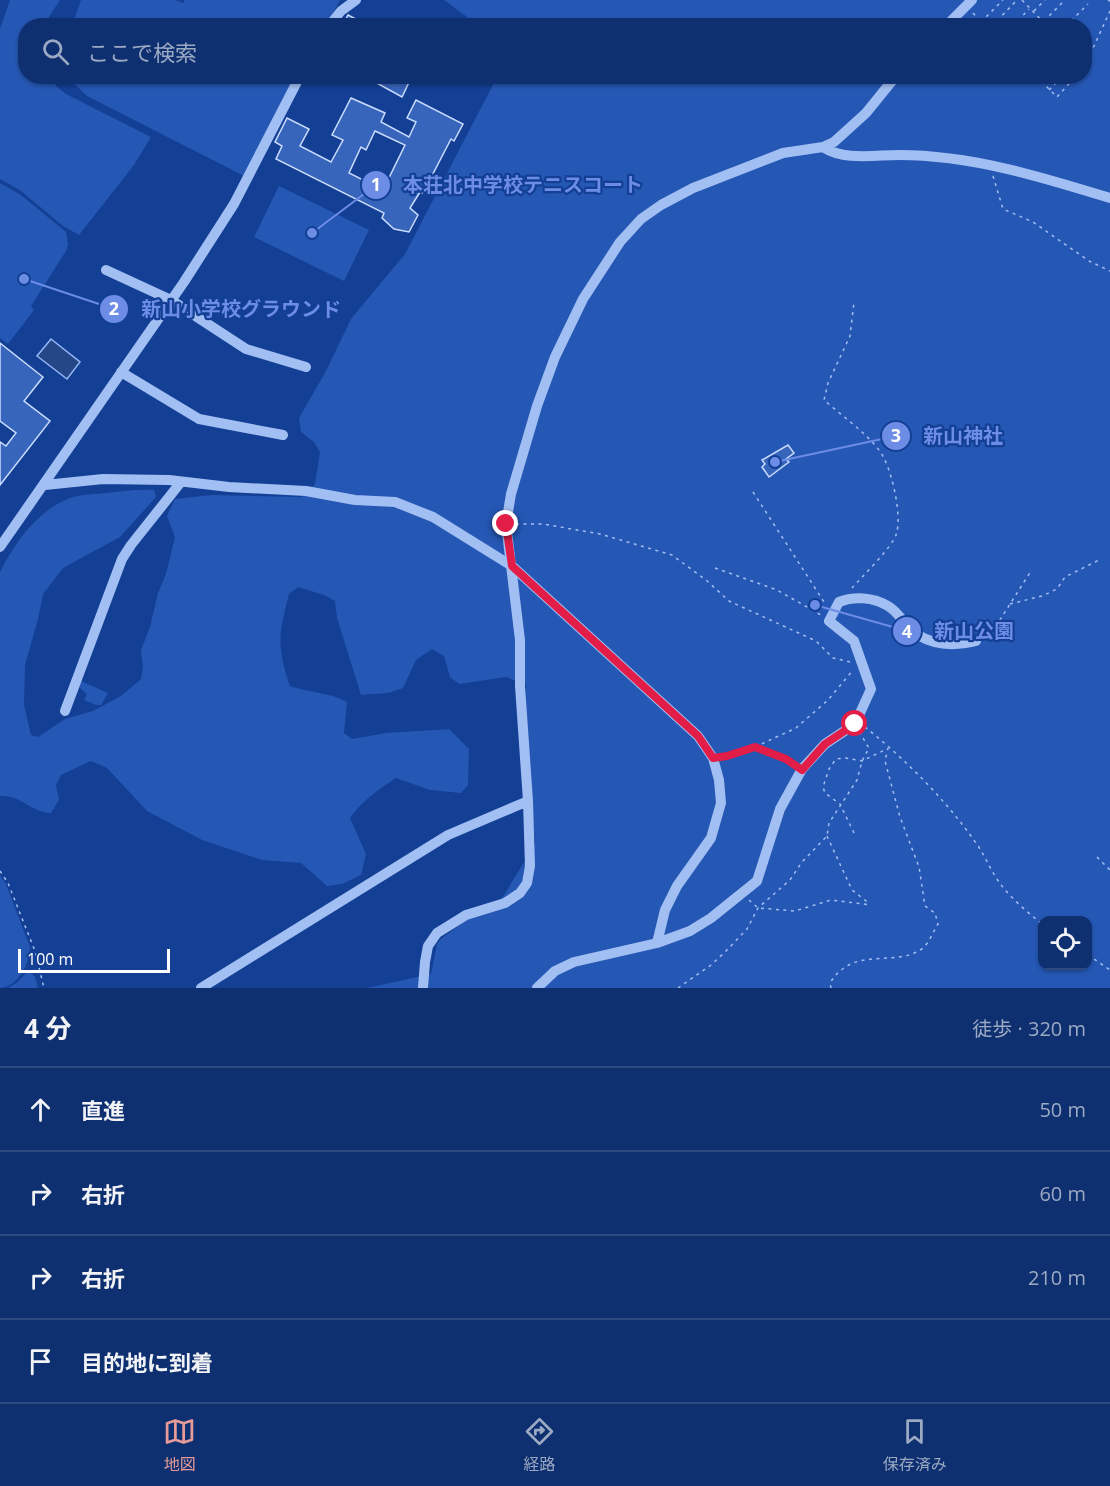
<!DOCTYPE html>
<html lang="ja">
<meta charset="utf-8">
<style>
body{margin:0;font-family:"Open Sans","Noto Sans JP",sans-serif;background:#1c3b78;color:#f1f3f6}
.controls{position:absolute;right:18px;bottom:18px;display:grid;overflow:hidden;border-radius:12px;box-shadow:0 2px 4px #0004}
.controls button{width:54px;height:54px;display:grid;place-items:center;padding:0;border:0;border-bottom:2px solid #2e4a83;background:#0e2f70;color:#f1f3f6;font:30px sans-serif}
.scale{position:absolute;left:18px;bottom:15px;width:152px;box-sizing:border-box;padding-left:6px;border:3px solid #fff;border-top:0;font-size:16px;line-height:21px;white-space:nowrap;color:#fff;-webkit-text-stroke:4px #133f95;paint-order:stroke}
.stop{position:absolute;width:18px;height:18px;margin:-14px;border:4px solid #e11d48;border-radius:50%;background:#fff}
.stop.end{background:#e11d48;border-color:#fff;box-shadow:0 2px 6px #0008}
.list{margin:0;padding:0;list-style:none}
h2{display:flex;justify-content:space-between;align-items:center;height:78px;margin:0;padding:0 24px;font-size:26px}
h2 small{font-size:20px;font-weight:400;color:#9ba9c3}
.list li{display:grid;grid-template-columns:39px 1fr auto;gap:18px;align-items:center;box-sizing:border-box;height:84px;padding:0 24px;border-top:2px solid #2e4a83}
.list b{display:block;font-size:22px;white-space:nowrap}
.list em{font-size:20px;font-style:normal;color:#9ba9c3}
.icon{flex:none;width:33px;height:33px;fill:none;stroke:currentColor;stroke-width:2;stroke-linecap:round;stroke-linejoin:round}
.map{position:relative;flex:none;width:1110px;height:988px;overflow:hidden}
.search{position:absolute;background:#0e2f70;box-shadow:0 2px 4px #0004;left:18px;right:18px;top:18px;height:66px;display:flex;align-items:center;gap:15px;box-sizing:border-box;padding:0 21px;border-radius:24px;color:#9ba9c3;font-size:22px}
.sheet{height:414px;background:#0e2f70}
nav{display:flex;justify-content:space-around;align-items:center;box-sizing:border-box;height:84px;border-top:2px solid #2e4a83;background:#0e2f70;font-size:16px;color:#9ba9c3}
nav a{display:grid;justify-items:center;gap:3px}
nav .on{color:#e69b98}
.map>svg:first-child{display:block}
.green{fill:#2557b4;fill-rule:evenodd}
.water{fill:#254687;stroke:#94b8f6;stroke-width:1.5}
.building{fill:#3765bc;stroke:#cadcfd;stroke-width:1.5;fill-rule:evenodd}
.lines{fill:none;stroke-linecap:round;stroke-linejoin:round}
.path{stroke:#a2bff3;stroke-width:1.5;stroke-dasharray:3 4.5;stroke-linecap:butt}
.minor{stroke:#a2bff3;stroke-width:10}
.route{stroke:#e11d48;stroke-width:8}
.leader{fill:none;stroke:#6c8ce6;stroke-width:2}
.callout-dot{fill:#6c8ce6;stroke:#133f95;stroke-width:2}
.mark-label{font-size:18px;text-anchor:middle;font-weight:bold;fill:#fff}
.callout-label{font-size:20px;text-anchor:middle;font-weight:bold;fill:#6c8ce6;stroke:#133f95;stroke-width:4.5;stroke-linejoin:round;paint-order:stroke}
</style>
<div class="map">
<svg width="1110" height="988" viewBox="0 0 1110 988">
<rect width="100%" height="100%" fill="#133f95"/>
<path class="green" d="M10 0H60L49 17V25L26 26V76L52 77 56 86 66 94 151 137 134 165 79 235 63 226 21 191 0 179V29Z
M81 0H175L184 3V0H340L327 25 72 26Z
M444 0H1110V988H367L431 974 437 944 441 939 469 918 488 913 504 895 535 844 525 705 526 685 506 677 459 684 450 677 444 656 432 649 416 660 403 688 388 693 361 695 337 618 335 601 324 595 298 587 289 594C279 634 276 645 290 686 309 693 330 692 347 702L344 733 352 739 386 733 449 729 469 749 468 785 461 793 430 790 396 778C378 790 363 800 350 818L366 854 361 875 342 884 327 886 301 863 262 860 202 840 147 811 107 768 91 761 61 775 56 785 59 800 51 813C31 812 21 795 0 796V572C15 542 38 510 70 498 81 494 96 494 107 493 123 491 138 489 154 490L156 497 120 537 63 568 43 594 38 619 25 665 24 705 31 735 38 737 65 719 93 711 121 696 141 679 143 667 141 650 150 627 158 593 166 574 175 537 167 516 175 499 212 495 302 497 315 484 320 452 314 442 301 432 299 418 326 371 351 319 405 254 497 77 1084 76V26H479ZM1042 920H1088V966H1042Z
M67 77H300L248 178 87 96Z
M0 183 21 195 66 232 68 244 66 251 31 306 34 310 8 344 0 338Z
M279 186 369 230 344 281 254 237Z
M81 681 108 693 101 705H96L84 700 87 694 79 687Z
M0 875 6 884 30 947C29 964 19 986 0 988Z
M26 973H31L35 977 38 988H8L18 982Z"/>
<path class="water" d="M51 339 80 362 67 379 37 356Z"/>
<path class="building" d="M348 15 369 26H342Z
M364 76H412L402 97Z
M351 98 385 113 381 122 409 137 416 122 407 118 416 100 463 124 454 141 451 139 423 193 420 192 410 208 418 215 409 232 394 229 382 218 384 213 276 159 282 146 275 142 287 118 309 129 300 146 331 162 343 140 332 135ZM375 131 405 145 383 190 349 173 361 147 366 150Z
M0 343 43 377 24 401 50 421 0 485V442L6 446 16 433 0 421Z
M788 445 794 453 786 459 789 462 769 477 762 467 765 464 762 460Z"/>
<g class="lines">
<path class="path" d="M1022 0 1047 26
M1108 0 1110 1
M1034 11 1045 0
M973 13 985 26
M1044 21 1065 0
M981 22 1003 0
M992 26 1017 0
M1013 26 1029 9
M1033 26 1039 19
M1066 26 1088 4
M1084 68 1110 11
M1036 76 1057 97 1076 76
M1049 90 1063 76
M993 176 1003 209 1033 222 1089 261 1110 271
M753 492 826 605
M516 524H543L600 534 672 555 706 580 729 601 816 641 833 658 850 662
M715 568 777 590 821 615
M852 588C861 578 892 547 896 535 903 516 891 465 879 450 865 432 841 415 824 400L828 383 850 336 854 302
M1010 604 1042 596 1057 589 1065 577 1099 560
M983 635 998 623 1031 571
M865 727C906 760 945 799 976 843 984 854 989 867 997 879 1008 896 1026 911 1042 924
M755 747 796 728 828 700 853 670
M723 756 755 747 794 764
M854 833 840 804 825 793 823 787 829 769 836 759 846 758 862 761 887 749
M827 836 852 890 870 904
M1097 857 1110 870
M0 871 8 883 35 951 44 988
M749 900 758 908 795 911 831 900 871 905
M1088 955 1110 970
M678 988 711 965 726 951 747 929 758 908 790 880 802 862 827 836 829 823 857 780 862 761 869 748 860 733
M831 988 830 983C854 944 895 969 923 948 929 943 933 932 938 924L935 913 925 906 919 867 900 817 885 761 888 748"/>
<path class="minor" d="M329 26 341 11 356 0
M946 26 972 0
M823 147C844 161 875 155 899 155 971 155 1042 177 1110 198
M106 270 171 300 246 349 306 367
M121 372 199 419 283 435
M45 485 103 479 169 480 229 487 306 491 355 500 395 502 433 517 512 566 698 736 713 758 719 780 721 803 711 838 677 886 665 910 657 943
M0 547 184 282 234 204 300 76
M65 711 122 559 131 545 181 482
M201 988 448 835 528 801
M423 988 425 962 428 946 437 933 466 915 505 903 520 893 527 883 530 866 528 801 520 686V640L506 524 511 494 537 406 555 357 583 299 620 242 641 219 661 205 693 188 783 153 823 147 834 142 866 113 896 76
M537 988 555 971 574 962 657 943 690 931 711 918 757 881 780 809 802 769 825 744 855 724 871 689 854 641 829 621 839 602C854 596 873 597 888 606 900 613 906 628 918 635 936 646 956 646 976 641"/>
</g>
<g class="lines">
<path class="route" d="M506 524 512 566 698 736 713 758 727 756 755 747 786 759 802 770 825 744 855 724"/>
</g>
<path class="leader" d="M312 233L376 185M24 279L114 309M775 462L896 436M815 605L907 631"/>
<g class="callout-dot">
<circle cx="312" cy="233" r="6"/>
<circle cx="24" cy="279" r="6"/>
<circle cx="775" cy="462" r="6"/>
<circle cx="815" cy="605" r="6"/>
<circle cx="376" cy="185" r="15"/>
<circle cx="114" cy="309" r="15"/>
<circle cx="896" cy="436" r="15"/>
<circle cx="907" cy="631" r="15"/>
</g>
<g class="mark-label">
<text x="376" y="191">1</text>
<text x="114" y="315">2</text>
<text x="896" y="442">3</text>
<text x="907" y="638">4</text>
</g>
<g class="callout-label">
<text x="523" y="192">本荘北中学校テニスコート</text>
<text x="241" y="316">新山小学校グラウンド</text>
<text x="963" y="443">新山神社</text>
<text x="974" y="638">新山公園</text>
</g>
</svg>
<div class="controls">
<button><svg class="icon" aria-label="locate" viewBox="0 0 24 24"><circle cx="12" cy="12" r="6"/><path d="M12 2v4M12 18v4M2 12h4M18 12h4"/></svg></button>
</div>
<div class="scale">100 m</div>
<div class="stop" style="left:855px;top:724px"></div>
<div class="stop end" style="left:506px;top:524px"></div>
<div class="search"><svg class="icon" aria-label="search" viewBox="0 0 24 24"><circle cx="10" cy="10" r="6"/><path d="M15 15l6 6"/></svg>ここで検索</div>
</div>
<section class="sheet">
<h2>4 分<small>徒歩 · 320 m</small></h2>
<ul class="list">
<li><svg class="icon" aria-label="ahead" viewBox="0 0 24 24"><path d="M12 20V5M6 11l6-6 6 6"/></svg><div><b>直進</b></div><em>50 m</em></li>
<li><svg class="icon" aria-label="right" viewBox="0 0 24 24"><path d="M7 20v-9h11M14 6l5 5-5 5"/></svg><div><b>右折</b></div><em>60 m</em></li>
<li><svg class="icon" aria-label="right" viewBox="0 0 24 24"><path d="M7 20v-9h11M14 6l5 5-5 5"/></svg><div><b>右折</b></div><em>210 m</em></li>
<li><svg class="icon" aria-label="arrive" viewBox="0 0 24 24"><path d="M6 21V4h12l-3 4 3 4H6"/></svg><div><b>目的地に到着</b></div></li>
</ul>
</section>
<nav>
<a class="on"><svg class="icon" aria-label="map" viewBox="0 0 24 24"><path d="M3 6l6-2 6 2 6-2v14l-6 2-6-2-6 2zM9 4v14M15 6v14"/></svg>地図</a>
<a><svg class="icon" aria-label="directions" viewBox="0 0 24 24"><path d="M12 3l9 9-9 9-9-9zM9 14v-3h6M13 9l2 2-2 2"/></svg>経路</a>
<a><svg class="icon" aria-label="saved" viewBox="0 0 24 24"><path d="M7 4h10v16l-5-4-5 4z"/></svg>保存済み</a>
</nav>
